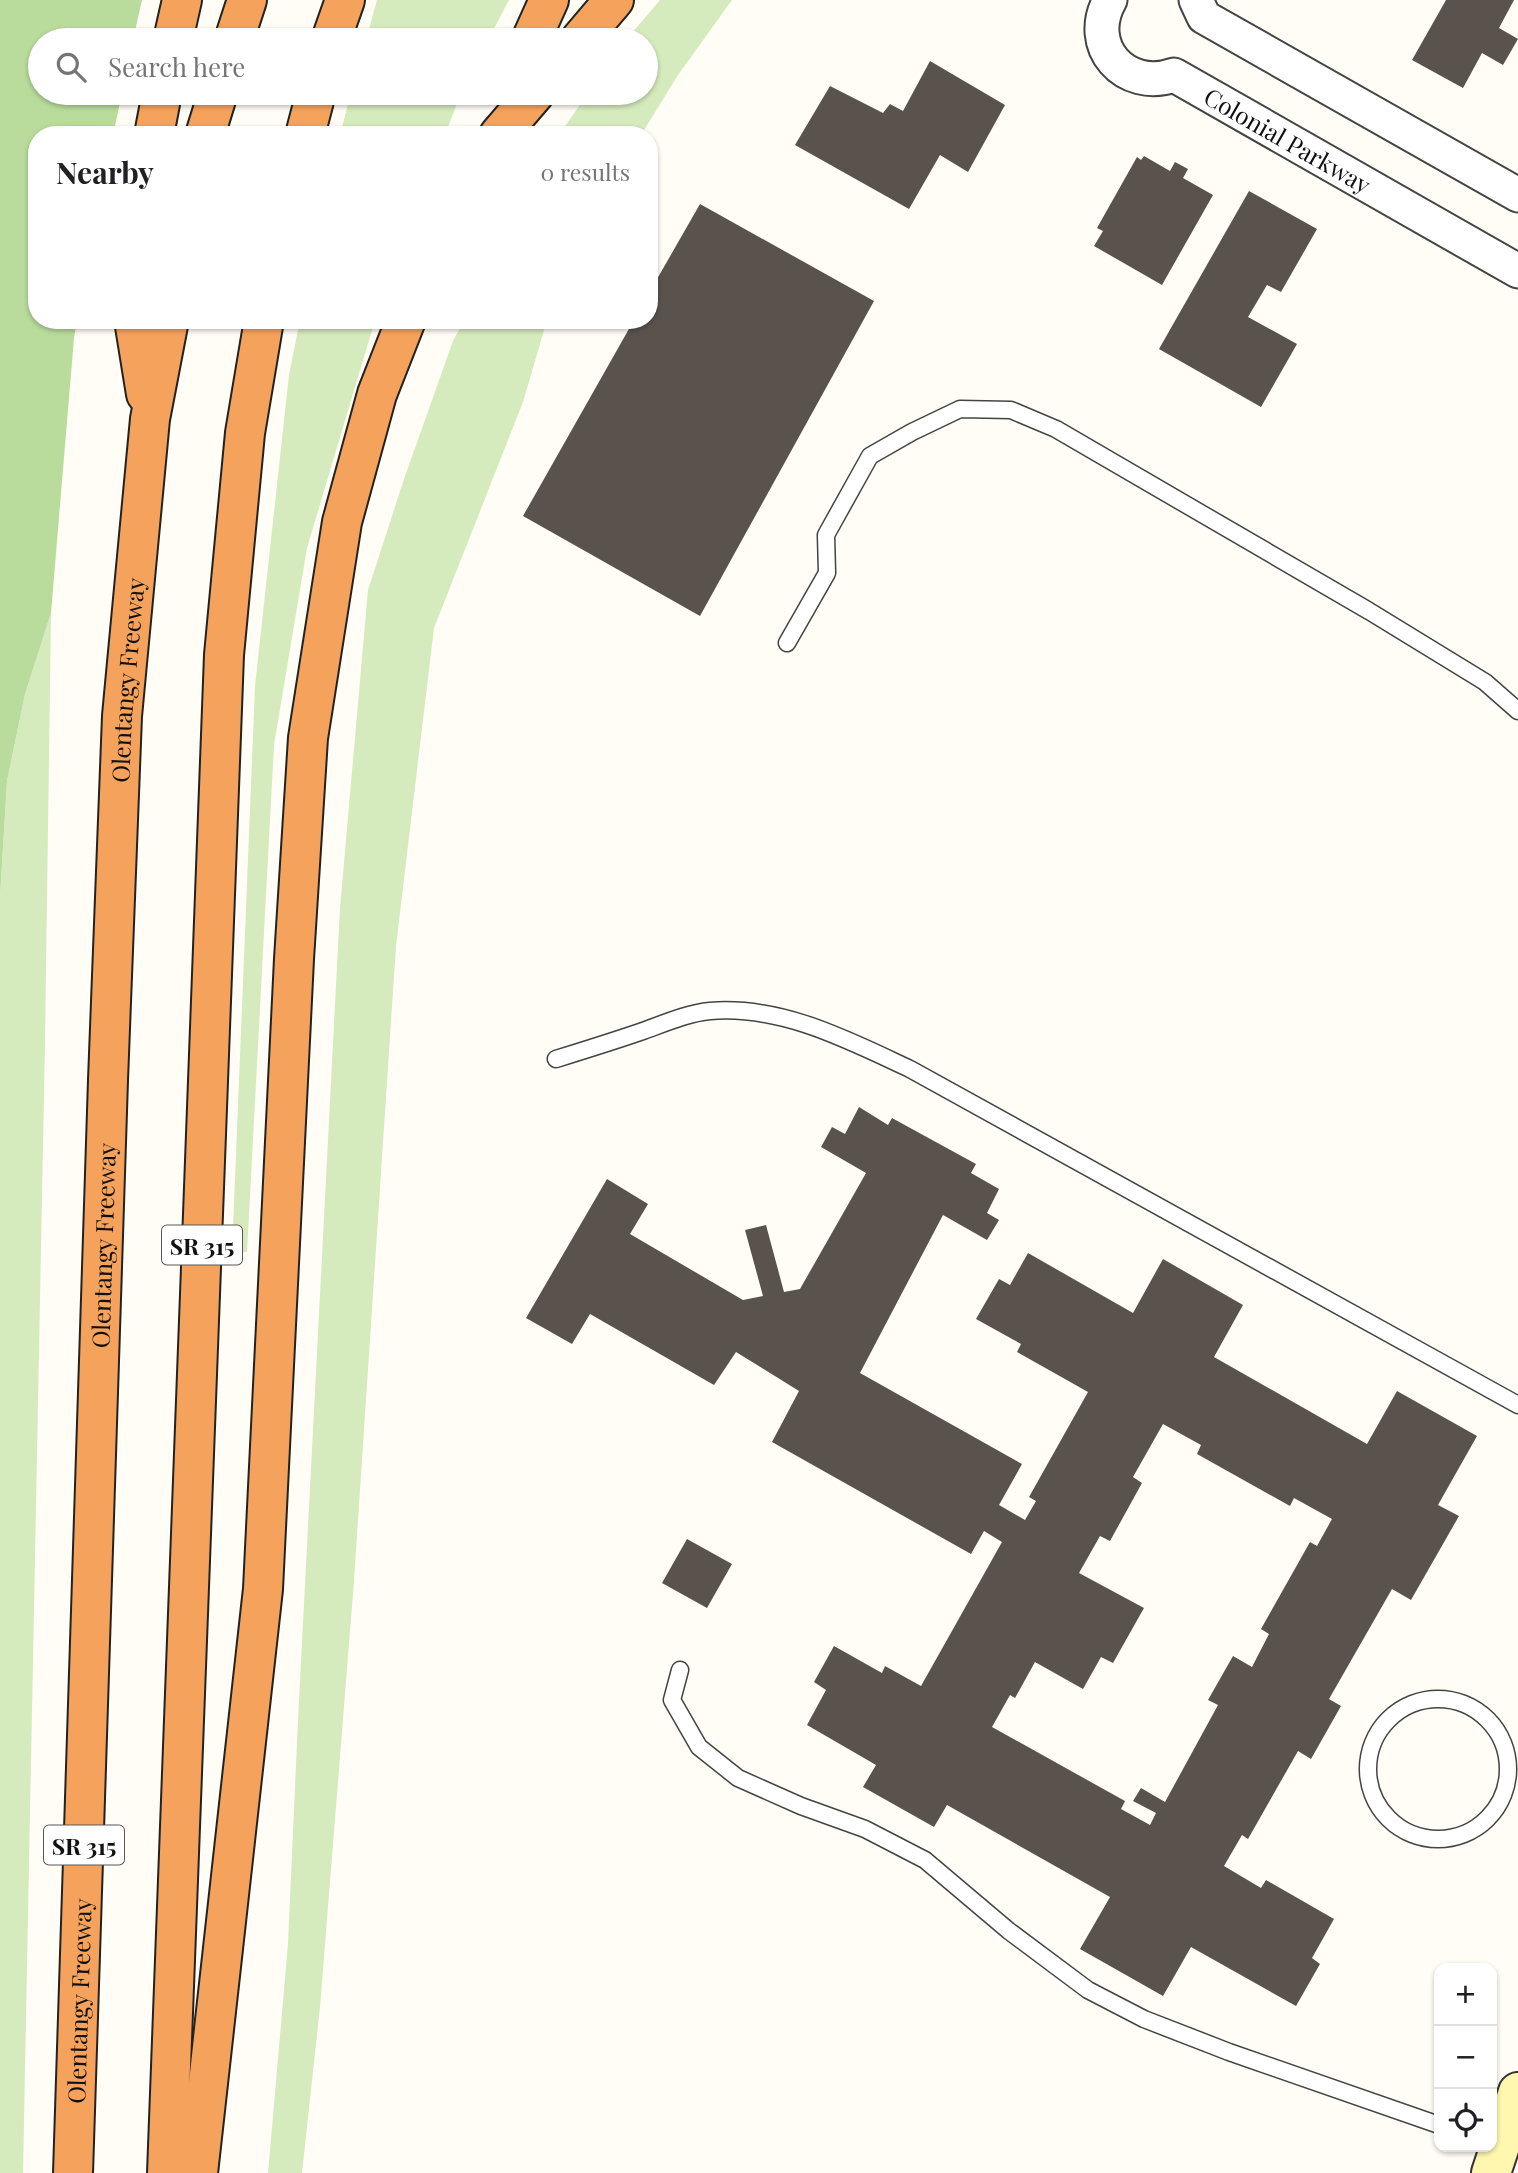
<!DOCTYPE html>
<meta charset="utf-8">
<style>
body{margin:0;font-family:"Playfair Display",serif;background:#f6f6f6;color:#202124}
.controls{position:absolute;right:21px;bottom:21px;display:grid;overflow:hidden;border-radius:14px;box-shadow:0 2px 5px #0004}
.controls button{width:63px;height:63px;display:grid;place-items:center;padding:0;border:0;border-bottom:2px solid #e0e0e0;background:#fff;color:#202124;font:35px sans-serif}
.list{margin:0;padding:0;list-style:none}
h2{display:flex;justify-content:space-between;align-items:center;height:91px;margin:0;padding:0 28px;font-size:30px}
h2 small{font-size:23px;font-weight:400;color:#757577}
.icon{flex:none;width:38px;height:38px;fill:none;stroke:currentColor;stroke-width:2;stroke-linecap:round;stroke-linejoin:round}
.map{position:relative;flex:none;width:1518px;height:2173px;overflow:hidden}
.search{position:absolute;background:#fff;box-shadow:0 2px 5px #0004;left:28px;top:28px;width:630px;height:77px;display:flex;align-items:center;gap:18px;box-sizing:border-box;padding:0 24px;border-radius:38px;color:#757577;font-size:26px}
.panel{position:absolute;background:#fff;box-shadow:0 2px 5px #0004;left:28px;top:126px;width:630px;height:203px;border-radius:28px}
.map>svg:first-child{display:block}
.green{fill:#d5ebbd}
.forest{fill:#b9dc9c}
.building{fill:#5a524d;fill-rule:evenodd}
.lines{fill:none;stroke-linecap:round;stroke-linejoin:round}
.service-casing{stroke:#444;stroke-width:19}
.minor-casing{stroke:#444;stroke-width:37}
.secondary-casing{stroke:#333;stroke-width:42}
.motorway-casing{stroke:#222;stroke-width:42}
.service{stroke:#fff;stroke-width:16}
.minor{stroke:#fff;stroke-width:33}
.secondary{stroke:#fff6b0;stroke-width:38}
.motorway{stroke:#f5a25d;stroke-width:38}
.labels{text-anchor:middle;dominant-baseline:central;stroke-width:7;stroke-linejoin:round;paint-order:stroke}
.shield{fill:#fff;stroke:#585858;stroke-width:2}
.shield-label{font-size:23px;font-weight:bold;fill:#111}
.street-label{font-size:24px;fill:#111;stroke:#fff}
</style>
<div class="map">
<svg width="1518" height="2173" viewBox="0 0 1518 2173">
<rect width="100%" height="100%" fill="#fffdf5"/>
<path class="green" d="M377 0H509L488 40H366Z
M660 0H732L678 75 641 135H559L588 93H646V40H626Z
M351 93H461L445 135H340Z
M300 320H375L307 548 274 745 247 1252 232 1253 255 686 289 375Z
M464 320H547L523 402 434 628 396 946 354 1581 320 2007 302 2173H268L288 1944 298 1720 340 908 368 590 404 479 453 341Z
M51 613 45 1043 23 2173H0V897L7 781 25 694Z"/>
<path class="forest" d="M0 0H142L133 40H40V93H122L113 135H37V320H77L74 338 51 613 25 694 7 781 0 897Z"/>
<path class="building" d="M1446 0H1514L1499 28 1518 39 1503 65 1482 53 1463 88 1412 60Z
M930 61 1005 105 968 172 940 155 909 209 795 145 830 86 883 113 890 104 903 111Z
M1144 156 1170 171 1175 162 1188 169 1183 178 1213 195 1162 285 1094 246 1103 231 1097 228 1137 157 1141 160Z
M1249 191 1317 229 1281 292 1267 285 1248 317 1297 344 1261 407 1159 349Z
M700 204 874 301 700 616 523 516 634 320H649V293Z
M859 1107 888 1125 892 1118 976 1164 971 1173 999 1189 987 1213 999 1220 987 1240 943 1215 860 1373 1022 1464 999 1505 1025 1520 1036 1501 1029 1497 1088 1392 1017 1352 1021 1344 976 1319 999 1279 1010 1285 1028 1253 1133 1313 1163 1259 1243 1305 1214 1357 1367 1444 1397 1391 1477 1436 1438 1505 1459 1516 1411 1600 1392 1589 1329 1699 1341 1706 1311 1759 1298 1751 1248 1839 1242 1835 1224 1866 1261 1888 1266 1880 1334 1919 1312 1958 1320 1964 1296 2006 1191 1947 1163 1996 1080 1949 1110 1897 947 1805 934 1827 863 1787 876 1765 807 1725 826 1690 814 1682 834 1646 882 1673 885 1666 921 1686 1002 1542 984 1531 971 1554 772 1442 799 1391 736 1352 714 1385 590 1314 572 1344 526 1318 607 1179 648 1204 630 1234 743 1300 763 1296 745 1230 766 1225 784 1292 800 1289 866 1173 821 1147 832 1127 845 1134ZM1163 1424 1201 1445 1197 1454 1290 1506 1294 1498 1332 1519 1317 1546 1310 1542 1261 1629 1269 1634 1252 1667 1233 1656 1208 1700 1218 1705 1165 1802 1141 1788 1133 1801 1156 1813 1150 1825 1121 1809 1125 1801 992 1727 1010 1695 1015 1698 1035 1662 1083 1689 1101 1657 1113 1663 1144 1608 1079 1573 1100 1536 1110 1541 1142 1483 1133 1477Z
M687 1539 732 1564 707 1608 662 1583Z"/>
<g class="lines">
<g class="service-casing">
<path id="service" d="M787 643 827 573 826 535 870 456 912 432 960 409 1011 410 1056 429 1369 611 1485 682 1518 711
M556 1059C585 1050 614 1041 643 1031 665 1023 688 1013 710 1011 781 1005 848 1040 910 1069L1518 1405
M680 1670 672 1700 699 1747 738 1778 801 1806 865 1829 925 1860 1009 1931 1088 1990 1144 2019 1229 2052 1439 2125
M1368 1769a70 70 0 1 1 140 0a70 70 0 1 1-140 0Z"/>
</g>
<g class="minor-casing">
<g id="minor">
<path id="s1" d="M1110 0C1084 46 1125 92 1174 75L1518 271"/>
<path d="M1196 0 1204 17 1518 195"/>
</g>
</g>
<g class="secondary-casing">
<path id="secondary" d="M1491 2173 1518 2092"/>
</g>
<g class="motorway-casing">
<g id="motorway">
<path d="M173 40 182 0"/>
<path d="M234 40 247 0"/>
<path d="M331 40 345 0"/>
<path d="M531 40 549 0"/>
<path d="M580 40 614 0"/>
<path d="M154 135 162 93"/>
<path d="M205 135 218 93"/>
<path d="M305 135 316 93"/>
<path d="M499 135 535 93"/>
<path d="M134 320 146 394"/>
<path id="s2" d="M73 2173 108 1080 122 716 150 419 169 320"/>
<path d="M167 2173 224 655 245 433 264 320"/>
<path d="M198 2173 263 1589 294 959 308 738 342 522 377 394 406 320"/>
</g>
</g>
<use href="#service" class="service"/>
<use href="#minor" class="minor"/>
<use href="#secondary" class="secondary"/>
<use href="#motorway" class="motorway"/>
</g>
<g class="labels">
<g class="shield">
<rect x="162" y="1225.5" width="80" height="39" rx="5"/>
<rect x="44" y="1825.5" width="80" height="39" rx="5"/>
</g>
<g class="shield-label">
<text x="202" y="1245">SR 315</text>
<text x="84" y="1845">SR 315</text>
</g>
<g class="street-label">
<text stroke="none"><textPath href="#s1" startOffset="262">Colonial Parkway</textPath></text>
<text stroke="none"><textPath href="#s2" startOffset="1494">Olentangy Freeway</textPath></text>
<text stroke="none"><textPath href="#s2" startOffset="928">Olentangy Freeway</textPath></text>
<text stroke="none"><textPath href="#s2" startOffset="172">Olentangy Freeway</textPath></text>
</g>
</g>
</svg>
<div class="controls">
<button>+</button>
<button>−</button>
<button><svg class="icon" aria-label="locate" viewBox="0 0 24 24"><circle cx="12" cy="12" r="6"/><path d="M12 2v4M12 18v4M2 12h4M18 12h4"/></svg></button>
</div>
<div class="search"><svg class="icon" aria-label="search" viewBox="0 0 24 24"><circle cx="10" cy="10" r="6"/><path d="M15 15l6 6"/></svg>Search here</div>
<section class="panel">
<h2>Nearby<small>0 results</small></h2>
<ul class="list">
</ul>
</section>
</div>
